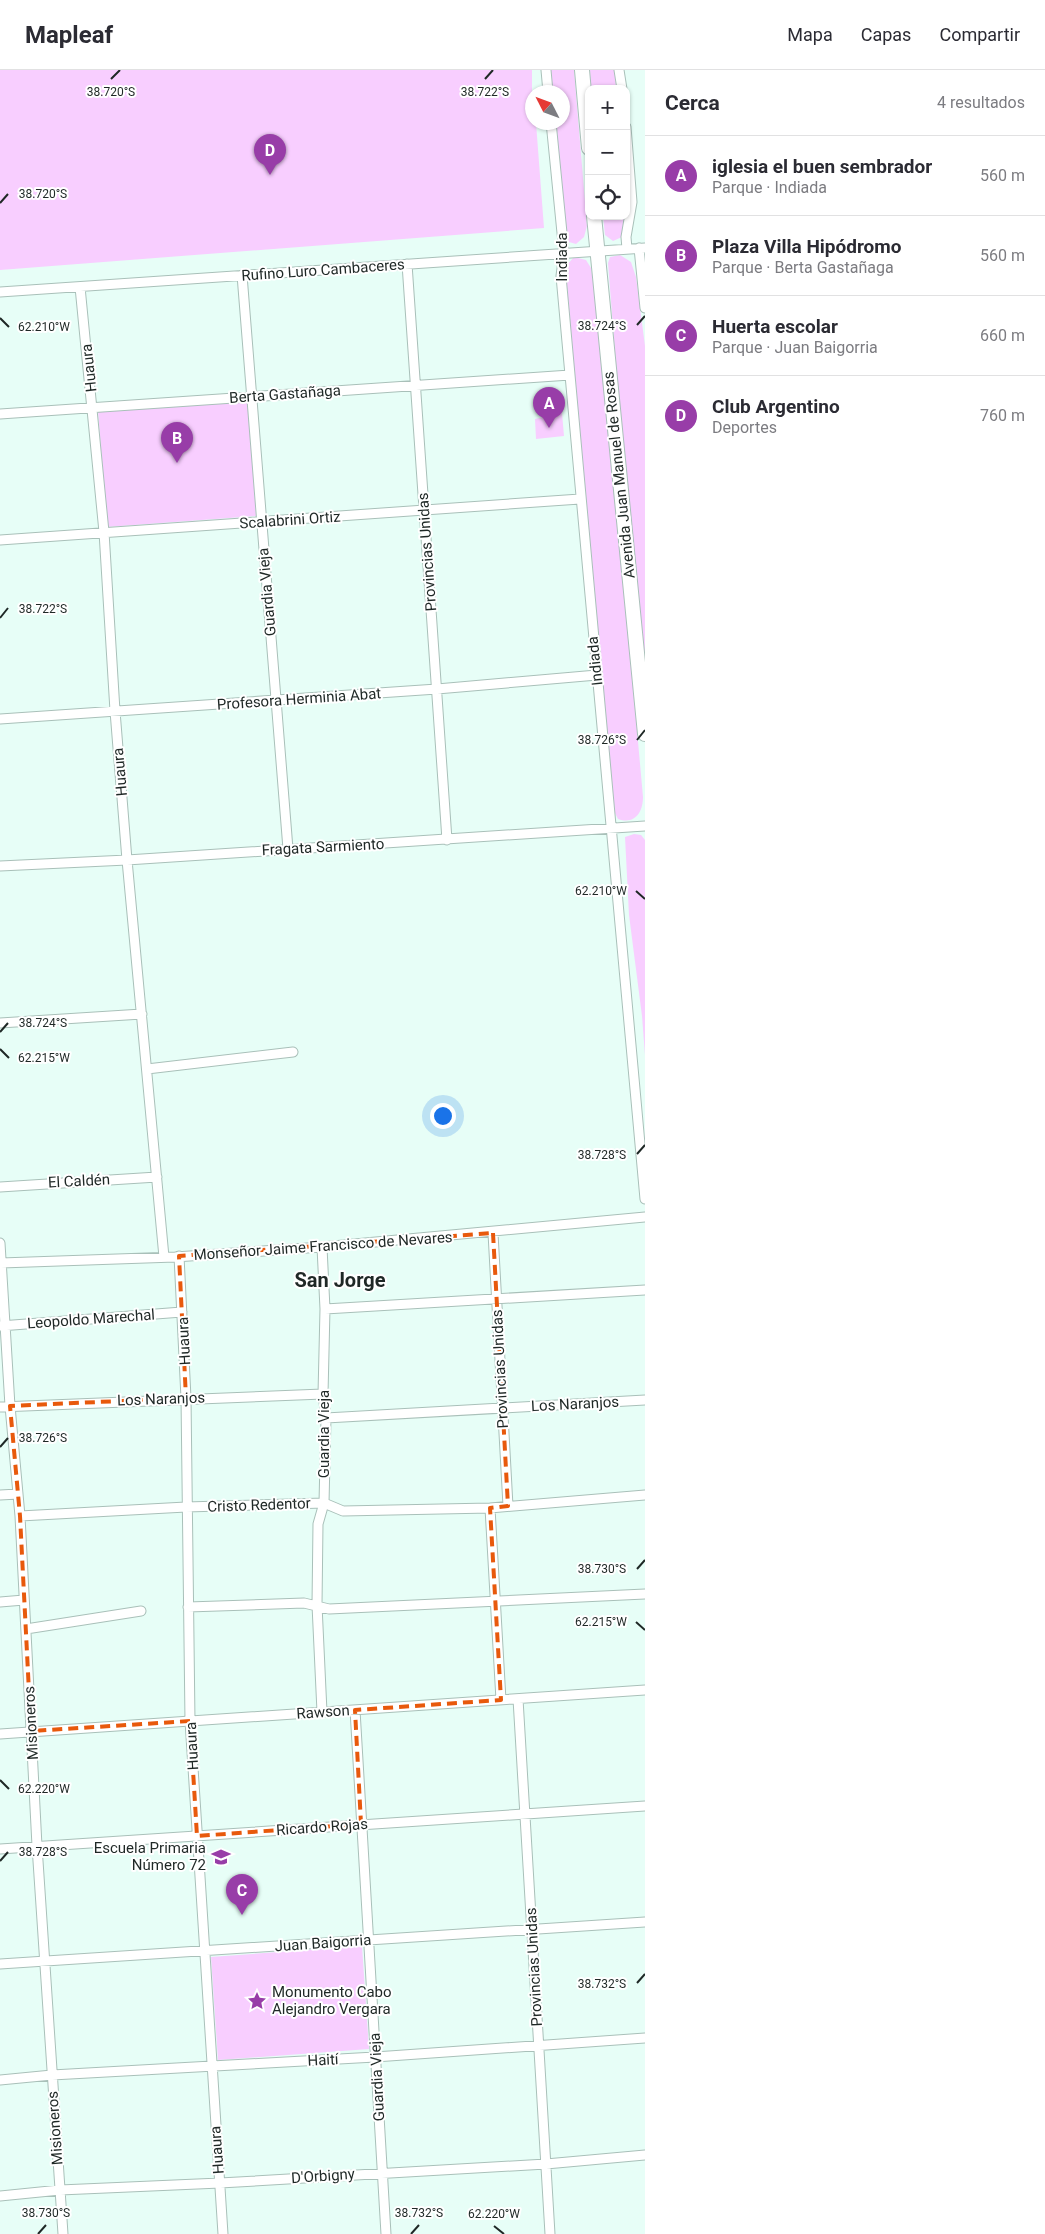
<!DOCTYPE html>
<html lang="es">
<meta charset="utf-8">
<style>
body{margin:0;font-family:Roboto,sans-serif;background:#f7f7f7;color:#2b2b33}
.controls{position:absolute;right:15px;top:15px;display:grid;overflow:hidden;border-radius:10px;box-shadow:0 1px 4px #0004}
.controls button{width:45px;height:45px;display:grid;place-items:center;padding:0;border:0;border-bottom:1px solid #e1e1e2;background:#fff;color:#2b2b33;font:25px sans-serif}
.compass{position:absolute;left:525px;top:15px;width:45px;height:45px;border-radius:50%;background:#fff;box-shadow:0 1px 4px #0004;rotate:312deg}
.you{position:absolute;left:442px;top:1045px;width:18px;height:18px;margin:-12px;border:4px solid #fff;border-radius:50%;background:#1a73e8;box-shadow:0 0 0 8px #1a73e833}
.badge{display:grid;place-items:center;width:32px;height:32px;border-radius:50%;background:#983da8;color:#fff;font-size:16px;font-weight:700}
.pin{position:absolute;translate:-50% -41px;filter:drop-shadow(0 1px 2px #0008)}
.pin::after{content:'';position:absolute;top:26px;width:18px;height:15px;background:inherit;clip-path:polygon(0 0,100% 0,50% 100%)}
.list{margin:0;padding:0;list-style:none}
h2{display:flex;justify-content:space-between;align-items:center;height:65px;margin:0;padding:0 20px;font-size:21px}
h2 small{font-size:16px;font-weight:400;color:#7c7c81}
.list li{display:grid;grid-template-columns:32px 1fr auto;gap:15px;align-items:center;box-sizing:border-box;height:80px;padding:0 20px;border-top:1px solid #e1e1e2}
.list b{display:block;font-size:19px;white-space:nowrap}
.list p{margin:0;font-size:16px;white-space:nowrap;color:#7c7c81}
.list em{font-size:16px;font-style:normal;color:#7c7c81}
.icon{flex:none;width:28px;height:28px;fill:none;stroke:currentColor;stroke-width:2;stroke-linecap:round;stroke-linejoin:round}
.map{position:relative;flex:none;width:645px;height:2164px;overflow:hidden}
header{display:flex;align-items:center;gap:30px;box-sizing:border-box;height:70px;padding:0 25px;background:#fff;border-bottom:1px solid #e1e1e2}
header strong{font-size:24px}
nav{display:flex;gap:28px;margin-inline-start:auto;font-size:18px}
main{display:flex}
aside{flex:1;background:#fff}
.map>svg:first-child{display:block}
.green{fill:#f8ceff}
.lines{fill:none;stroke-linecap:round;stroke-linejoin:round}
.minor-casing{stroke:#a9c0b9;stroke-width:11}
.primary-casing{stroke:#a9c0b9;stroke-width:16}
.minor{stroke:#fff;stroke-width:9}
.primary{stroke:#fff;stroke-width:14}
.marked{fill:none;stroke:#e8590c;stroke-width:4;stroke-dasharray:10 6;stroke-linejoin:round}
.ticks{fill:none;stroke:#1f2826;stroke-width:2}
.labels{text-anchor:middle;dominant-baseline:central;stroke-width:4;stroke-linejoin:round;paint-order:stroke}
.street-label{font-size:15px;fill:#1f2826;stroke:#fff}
.poi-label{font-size:15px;fill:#1f2826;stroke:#fff;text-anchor:end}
.district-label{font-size:20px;font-weight:bold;fill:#1f2826;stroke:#fff}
.ticks-label{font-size:12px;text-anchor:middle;fill:#1f2826;stroke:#fff;stroke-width:4;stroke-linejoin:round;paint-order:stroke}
</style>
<header>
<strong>Mapleaf</strong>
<nav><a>Mapa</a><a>Capas</a><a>Compartir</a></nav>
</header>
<main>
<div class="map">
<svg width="645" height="2164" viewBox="0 0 645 2164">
<rect width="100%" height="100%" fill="#e7fef7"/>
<path class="green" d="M0 0H532V52L536 53 544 158 0 200Z
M548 0H574L587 156 584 167 576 174 569 172 567 167 553 53 562 52V22H550Z
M590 0H615L616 19H591Z
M626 101C628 123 629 146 622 167L613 171 605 165 603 146H626Z
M620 185 631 192 636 207 645 276V607L626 423 608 193 610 187Z
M574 187 586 190 591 198 603 282 643 727C643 742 635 755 618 749L615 743 581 392 566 203V196Z
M248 329 256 446 107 457 98 341Z
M562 343 564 366 536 369 535 349Z
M634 764 641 765 645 770V985L642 946 629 845 625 767Z
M362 1876 369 1979 218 1990 211 1887Z"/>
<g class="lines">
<g class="minor-casing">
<path id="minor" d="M546 0 548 22
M619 0 622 19
M551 52 564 183 561 206 645 1129
M626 57 632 132 626 167 627 179
M639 178 645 238
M407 194 447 770
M242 205 288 779
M80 217 104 462 115 641 127 790 164 1187
M0 222 645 178
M0 344 570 305
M0 470 580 429
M0 649 437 619 597 605
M0 796 127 790 645 756
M0 953 142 944
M147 999 293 982
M0 1117 157 1107
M493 1163 508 1436
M0 1173 10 1336 20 1446 37 1776 63 2164
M179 1186 186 1328 190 1651 223 2164
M1 1193 175 1187 322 1177 645 1147
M325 1239 645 1220
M0 1256 182 1242
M0 1337 323 1324
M326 1348 645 1330
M0 1425 18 1424
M490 1438 501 1630
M20 1446 186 1437 324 1433 343 1441 490 1438 645 1425
M0 1532 24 1530
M188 1537 304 1533 329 1539 645 1524
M26 1559 141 1541
M518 1629 550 2164
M355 1640 386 2164
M322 1642 317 1535 318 1454 324 1433 326 1348 323 1324 325 1239 322 1177
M0 1664 645 1620
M0 1779 645 1736
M0 1894 645 1852
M0 2010 52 2005 375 1987 645 1968
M0 2126 60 2120 220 2113 546 2094 645 2085"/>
</g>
<g class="primary-casing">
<path id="primary" d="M582 0 589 78
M594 146 645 664"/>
</g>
<use href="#minor" class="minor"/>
<use href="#primary" class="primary"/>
</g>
<path class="marked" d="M493 1163 508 1436 490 1438 501 1630 355 1640 361 1754 197 1766 190 1651 31 1661 20 1446 10 1336 186 1328 179 1186Z"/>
<path class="ticks" d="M111 9 120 0M485 9 493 0M0 133 8 124M0 248 9 257M637 255 645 246M0 548 8 538M637 670 645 660M636 821 645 829M0 962 8 953M0 979 9 988M637 1084 645 1075M0 1377 8 1368M637 1499 645 1490M636 1552 645 1560M0 1710 9 1719M0 1791 8 1782M637 1913 645 1904M494 2156 504 2164M38 2164 46 2155M411 2164 419 2155"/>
<defs>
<g id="school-bare" transform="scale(1.5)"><path d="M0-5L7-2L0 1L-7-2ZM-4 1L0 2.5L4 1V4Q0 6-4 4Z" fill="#983da8" stroke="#fff" stroke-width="2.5" paint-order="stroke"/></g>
<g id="sight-bare" transform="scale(1.5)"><path d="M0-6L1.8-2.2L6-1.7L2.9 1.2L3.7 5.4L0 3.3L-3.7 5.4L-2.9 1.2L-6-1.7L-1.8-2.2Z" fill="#983da8" stroke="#fff" stroke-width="2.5" paint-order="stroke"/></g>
</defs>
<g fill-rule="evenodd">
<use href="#school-bare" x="221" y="1787"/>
<use href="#sight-bare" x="257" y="1931"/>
</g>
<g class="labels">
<g class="street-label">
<text transform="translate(562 187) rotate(-90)">Indiada</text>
<text transform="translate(323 200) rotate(-4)">Rufino Luro Cambaceres</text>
<text transform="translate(89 298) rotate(-96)">Huaura</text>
<text transform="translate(285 324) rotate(-4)">Berta Gastañaga</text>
<text transform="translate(619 405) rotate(-96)">Avenida Juan Manuel de Rosas</text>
<text transform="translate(290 450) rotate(-4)">Scalabrini Ortiz</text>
<text transform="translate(427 482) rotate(-94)">Provincias Unidas</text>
<text transform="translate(267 522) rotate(-95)">Guardia Vieja</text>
<text transform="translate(595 591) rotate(-96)">Indiada</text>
<text transform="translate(299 629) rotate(-4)">Profesora Herminia Abat</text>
<text transform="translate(120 702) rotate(-95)">Huaura</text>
<text transform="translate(323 777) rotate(-3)">Fragata Sarmiento</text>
<text transform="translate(79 1111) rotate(-3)">El Caldén</text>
<text transform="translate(323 1176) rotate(-4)">Monseñor Jaime Francisco de Nevares</text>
<text transform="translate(91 1249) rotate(-4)">Leopoldo Marechal</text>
<text transform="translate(184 1271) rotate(-93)">Huaura</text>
<text transform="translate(500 1299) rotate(-93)">Provincias Unidas</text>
<text transform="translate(161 1329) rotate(-2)">Los Naranjos</text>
<text transform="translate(575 1334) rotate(-3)">Los Naranjos</text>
<text transform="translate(324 1364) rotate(-90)">Guardia Vieja</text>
<text transform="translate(259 1435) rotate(-2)">Cristo Redentor</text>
<text transform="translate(323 1642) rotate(-4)">Rawson</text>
<text transform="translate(31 1653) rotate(-93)">Misioneros</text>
<text transform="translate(192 1676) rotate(-93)">Huaura</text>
<text transform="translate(322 1757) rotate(-4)">Ricardo Rojas</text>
<text transform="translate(323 1873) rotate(-4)">Juan Baigorria</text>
<text transform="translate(534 1897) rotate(-93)">Provincias Unidas</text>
<text transform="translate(323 1990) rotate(-3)">Haití</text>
<text transform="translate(377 2007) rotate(-93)">Guardia Vieja</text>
<text transform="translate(55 2058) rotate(-94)">Misioneros</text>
<text transform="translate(217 2080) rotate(-94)">Huaura</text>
<text transform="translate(323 2106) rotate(-4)">D'Orbigny</text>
</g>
<g class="poi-label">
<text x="206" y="1778">Escuela Primaria<tspan x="206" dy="17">Número 72</tspan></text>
<text x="272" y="1922" text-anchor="start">Monumento Cabo<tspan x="272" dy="17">Alejandro Vergara</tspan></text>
</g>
<g class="district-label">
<text x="340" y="1210">San Jorge</text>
</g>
</g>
<g class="ticks-label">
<text x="485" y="26">38.722°S</text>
<text x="111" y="26">38.720°S</text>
<text x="43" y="128">38.720°S</text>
<text x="602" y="260">38.724°S</text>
<text x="44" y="261">62.210°W</text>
<text x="43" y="543">38.722°S</text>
<text x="602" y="674">38.726°S</text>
<text x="601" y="825">62.210°W</text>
<text x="43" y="957">38.724°S</text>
<text x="44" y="992">62.215°W</text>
<text x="602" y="1089">38.728°S</text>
<text x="43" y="1372">38.726°S</text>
<text x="602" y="1503">38.730°S</text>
<text x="601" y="1556">62.215°W</text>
<text x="44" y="1723">62.220°W</text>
<text x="43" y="1786">38.728°S</text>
<text x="602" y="1918">38.732°S</text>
<text x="46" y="2147">38.730°S</text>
<text x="419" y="2147">38.732°S</text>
<text x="494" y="2148">62.220°W</text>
</g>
</svg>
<div class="controls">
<button>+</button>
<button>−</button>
<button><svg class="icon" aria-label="locate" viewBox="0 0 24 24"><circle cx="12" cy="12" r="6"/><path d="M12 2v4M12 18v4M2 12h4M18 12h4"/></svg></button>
</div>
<svg class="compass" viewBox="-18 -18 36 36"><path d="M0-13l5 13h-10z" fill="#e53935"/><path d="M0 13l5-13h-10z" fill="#7c7c81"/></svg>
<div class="you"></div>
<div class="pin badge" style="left:549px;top:358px">A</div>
<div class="pin badge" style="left:177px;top:393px">B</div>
<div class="pin badge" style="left:242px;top:1845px">C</div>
<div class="pin badge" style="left:270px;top:105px">D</div>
</div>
<aside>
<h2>Cerca<small>4 resultados</small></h2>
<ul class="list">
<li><span class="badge">A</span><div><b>iglesia el buen sembrador</b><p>Parque · Indiada</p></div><em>560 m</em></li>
<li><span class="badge">B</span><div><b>Plaza Villa Hipódromo</b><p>Parque · Berta Gastañaga</p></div><em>560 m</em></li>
<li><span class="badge">C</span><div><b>Huerta escolar</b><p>Parque · Juan Baigorria</p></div><em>660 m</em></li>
<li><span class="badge">D</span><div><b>Club Argentino</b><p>Deportes</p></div><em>760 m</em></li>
</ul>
</aside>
</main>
